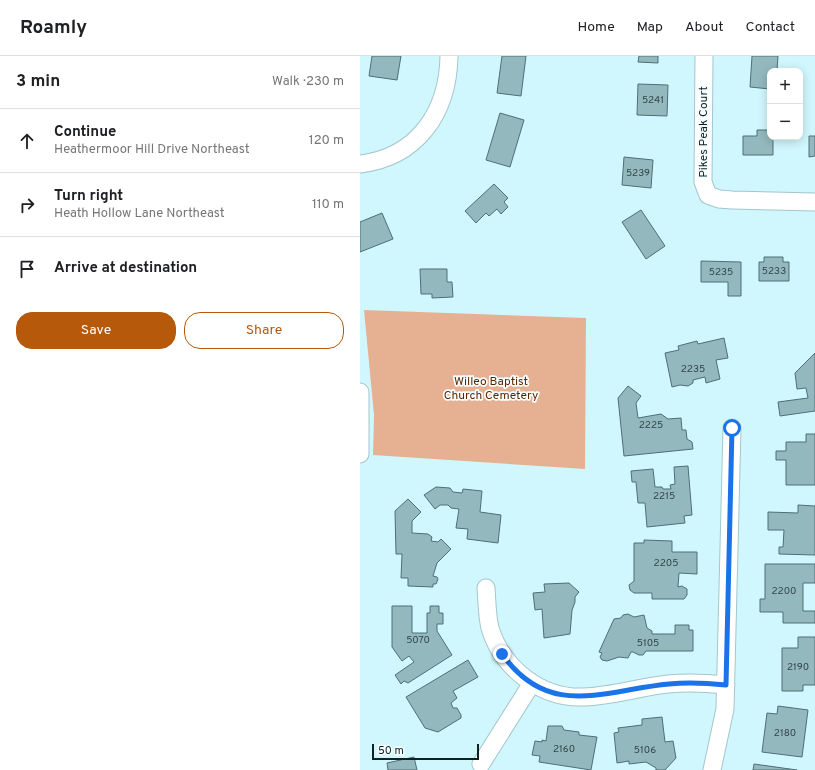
<!DOCTYPE html>
<meta charset="utf-8">
<style>
body{margin:0;font-family:Overpass,sans-serif;background:#f6f6f6;color:#202124}
.controls{position:absolute;right:12px;top:12px;display:grid;overflow:hidden;border-radius:8px;box-shadow:0 2px 10px #0003}
.controls button{width:36px;height:36px;display:grid;place-items:center;padding:0;border:0;border-bottom:1px solid #e0e0e0;background:#fff;color:#202124;font:20px sans-serif}
.scale{position:absolute;left:12px;bottom:10px;width:107px;box-sizing:border-box;padding-left:4px;border:2px solid #112022;border-top:0;font-size:11px;line-height:14px;white-space:nowrap;color:#112022;-webkit-text-stroke:3px #f6fdfe;paint-order:stroke}
.stop{position:absolute;width:12px;height:12px;margin:-9px;border:3px solid #1a73e8;border-radius:50%;background:#fff}
.stop.end{background:#1a73e8;border-color:#fff;box-shadow:0 1px 4px #0008}
.list{margin:0;padding:0;list-style:none}
h2{display:flex;justify-content:space-between;align-items:center;height:52px;margin:0;padding:0 16px;font-size:17px}
h2 small{font-size:13px;font-weight:400;color:#757577}
.list li{display:grid;grid-template-columns:26px 1fr auto;gap:12px;align-items:center;box-sizing:border-box;height:64px;padding:0 16px;border-top:1px solid #e0e0e0}
.list b{display:block;font-size:15px;white-space:nowrap}
.list p{margin:0;font-size:13px;white-space:nowrap;color:#757577}
.list em{font-size:13px;font-style:normal;color:#757577}
.actions{display:flex;gap:8px;padding:12px 16px}
.actions a{flex:1;padding:9px 0;border:1px solid #b7590a;border-radius:16px;text-align:center;font-size:14px;color:#b7590a}
.actions .main{background:#b7590a;color:#fff}
.icon{flex:none;width:22px;height:22px;fill:none;stroke:currentColor;stroke-width:2;stroke-linecap:round;stroke-linejoin:round}
.map{position:relative;flex:none;width:455px;height:714px;overflow:hidden}
header{display:flex;align-items:center;gap:24px;box-sizing:border-box;height:56px;padding:0 20px;background:#fff;border-bottom:1px solid #e0e0e0}
header strong{font-size:19px}
nav{display:flex;gap:22px;margin-inline-start:auto;font-size:14px}
main{display:flex}
aside{flex:1;background:#fff}
.map>svg:first-child{display:block}
.green{fill:#e5b192}
.building{fill:#93b8be;stroke:#4d7076}
.lines{fill:none;stroke-linecap:round;stroke-linejoin:round}
.street-casing{stroke:#a2c7cd;stroke-width:19}
.street{stroke:#fff;stroke-width:17}
.route{stroke:#1a73e8;stroke-width:5}
.labels{text-anchor:middle;dominant-baseline:central;stroke-width:3.5;stroke-linejoin:round;paint-order:stroke}
.number-label{font-size:10px;fill:#324649}
.street-label{font-size:12px;fill:#112022;stroke:#f6fdfe}
.park-label{font-size:12px;fill:#5c2800;stroke:#f6fdfe}
</style>
<header>
<strong>Roamly</strong>
<nav><a>Home</a><a>Map</a><a>About</a><a>Contact</a></nav>
</header>
<main>
<aside>
<h2>3 min<small>Walk · 230 m</small></h2>
<ul class="list">
<li><svg class="icon" aria-label="ahead" viewBox="0 0 24 24"><path d="M12 20V5M6 11l6-6 6 6"/></svg><div><b>Continue</b><p>Heathermoor Hill Drive Northeast</p></div><em>120 m</em></li>
<li><svg class="icon" aria-label="right" viewBox="0 0 24 24"><path d="M7 20v-9h11M14 6l5 5-5 5"/></svg><div><b>Turn right</b><p>Heath Hollow Lane Northeast</p></div><em>110 m</em></li>
<li><svg class="icon" aria-label="arrive" viewBox="0 0 24 24"><path d="M6 21V4h12l-3 4 3 4H6"/></svg><div><b>Arrive at destination</b></div></li>
</ul>
<div class="actions"><a class="main">Save</a><a>Share</a></div>
</aside>
<div class="map">
<svg width="455" height="714" viewBox="0 0 455 714">
<rect width="100%" height="100%" fill="#d0f7fd"/>
<path class="green" d="M4 254 226 262 225 413 13 399 14 359Z"/>
<path class="building" d="M12 0H41L37 24 9 20Z
M142 0H166L161 40 137 37Z
M279 0H298V7L278 6Z
M392 0H418L417 15H410V33L390 31Z
M278 28 308 29 307 60 277 59Z
M140 57 164 64 150 111 126 104Z
M397 74H410V81H413V99H383V80H397Z
M449 80H455V100L449 101Z
M264 101 293 104 291 132 262 129Z
M134 128 148 142 144 146 148 151 141 158 137 153 129 160 126 157 116 167 105 155Z
M281 154 305 190 286 203 262 166Z
M22 157 33 183 0 196V166Z
M404 201H423V206H429V225H399V206H404Z
M341 205 381 206V240H368V226H341Z
M60 213H87V226H92L93 241 72 242V238H61Z
M364 282 368 302 356 304 360 323 346 327 345 321 333 324V327L328 330 320 329 312 331 305 297 319 294 318 290 337 285 338 288Z
M455 297V355L420 360 418 346 448 342 446 332 437 333 435 317Z
M268 330 281 340 276 347 278 362 301 358 308 363 321 362 322 374H326L327 383 332 386 333 393 264 400 258 342Z
M446 378H455V429H426V404H416V395H426V386H446Z
M328 410 332 459 324 460 325 467 287 471 285 447H278L276 426H272L271 415 293 413 295 431H302L303 433H311L310 429 315 428 314 411Z
M76 431 90 432 93 436 102 437 103 433 122 435 120 456 141 459 138 487 107 483 108 473 96 472 99 453 91 452 88 449H80L75 453 64 439Z
M48 443 61 456 52 465V477L68 478 72 481 71 485 78 486 81 483 91 493 77 507 73 520 77 521 78 523 76 528H73V531L48 530V522H41L42 498H36L35 455Z
M438 449 455 450V499L419 498V491H423L424 474H408V456L438 457Z
M284 484 312 485V496H337V518L319 517 318 531 322 530 327 533V539L324 543H292V537H274L270 534 269 529 274 525V487H284Z
M405 508H455V527H443V555H455V567H423V556H400V543H405Z
M209 527 219 536 215 541V546L212 554 210 578 184 582 182 553 175 554 173 537 185 536 184 528Z
M32 550H52V577H67V557H70V550H79V557H83V568H77V575L92 599 48 627 44 625 41 628 35 619 54 606 49 600 42 605 32 591Z
M268 558 274 561 284 559 287 572 292 575V578H315V569H329V574H333V595H286L283 599H279L273 596H271L268 602 259 601 247 605 242 604 240 601 242 597 239 596 254 563 261 562 263 559Z
M438 581H455V629H443V635H422V592H438Z
M108 604 118 621 93 635 97 642 91 647 93 652H97L101 659V662L78 676 65 672 46 641Z
M418 650 448 654 442 701 402 696 407 657 417 658Z
M302 661 305 686 313 685 316 702 305 714H296V712L286 706 269 708V705L257 707 254 677 259 676 258 672 282 669V663Z
M188 670H202L204 674 219 676V679L237 681 231 714 179 706 180 700 172 699 175 685 182 686V684L186 685Z
M54 701 57 714H28L27 707Z
M394 708 437 714H393Z"/>
<g class="lines">
<g class="street-casing">
<path id="street" d="M344 0 343 126 348 139 359 143 372 144 455 146
M0 108C58 101 88 56 89 0
M0 336V398
M126 532C127 545 127 560 130 572 142 612 181 643 224 641 252 640 280 631 308 628 327 626 347 627 366 629
M121 708 172 627
M352 714 365 653 372 372"/>
</g>
<use href="#street" class="street"/>
</g>
<g class="lines">
<path class="route" d="M142 598C189 664 244 634 309 628 328 626 347 627 366 629L372 372"/>
</g>
<g class="labels">
<g class="number-label">
<text x="293" y="44">5241</text>
<text x="278" y="117">5239</text>
<text x="414" y="215">5233</text>
<text x="361" y="216">5235</text>
<text x="333" y="313">2235</text>
<text x="291" y="369">2225</text>
<text x="304" y="440">2215</text>
<text x="306" y="507">2205</text>
<text x="424" y="535">2200</text>
<text x="58" y="584">5070</text>
<text x="288" y="587">5105</text>
<text x="438" y="611">2190</text>
<text x="425" y="677">2180</text>
<text x="204" y="693">2160</text>
<text x="285" y="694">5106</text>
</g>
<g class="street-label">
<text transform="translate(344 76) rotate(-90)">Pikes Peak Court</text>
</g>
<g class="park-label">
<text x="131" y="326">Willeo Baptist<tspan x="131" dy="14">Church Cemetery</tspan></text>
</g>
</g>
</svg>
<div class="controls">
<button>+</button>
<button>−</button>
</div>
<div class="scale">50 m</div>
<div class="stop" style="left:372px;top:372px"></div>
<div class="stop end" style="left:142px;top:598px"></div>
</div>
</main>
